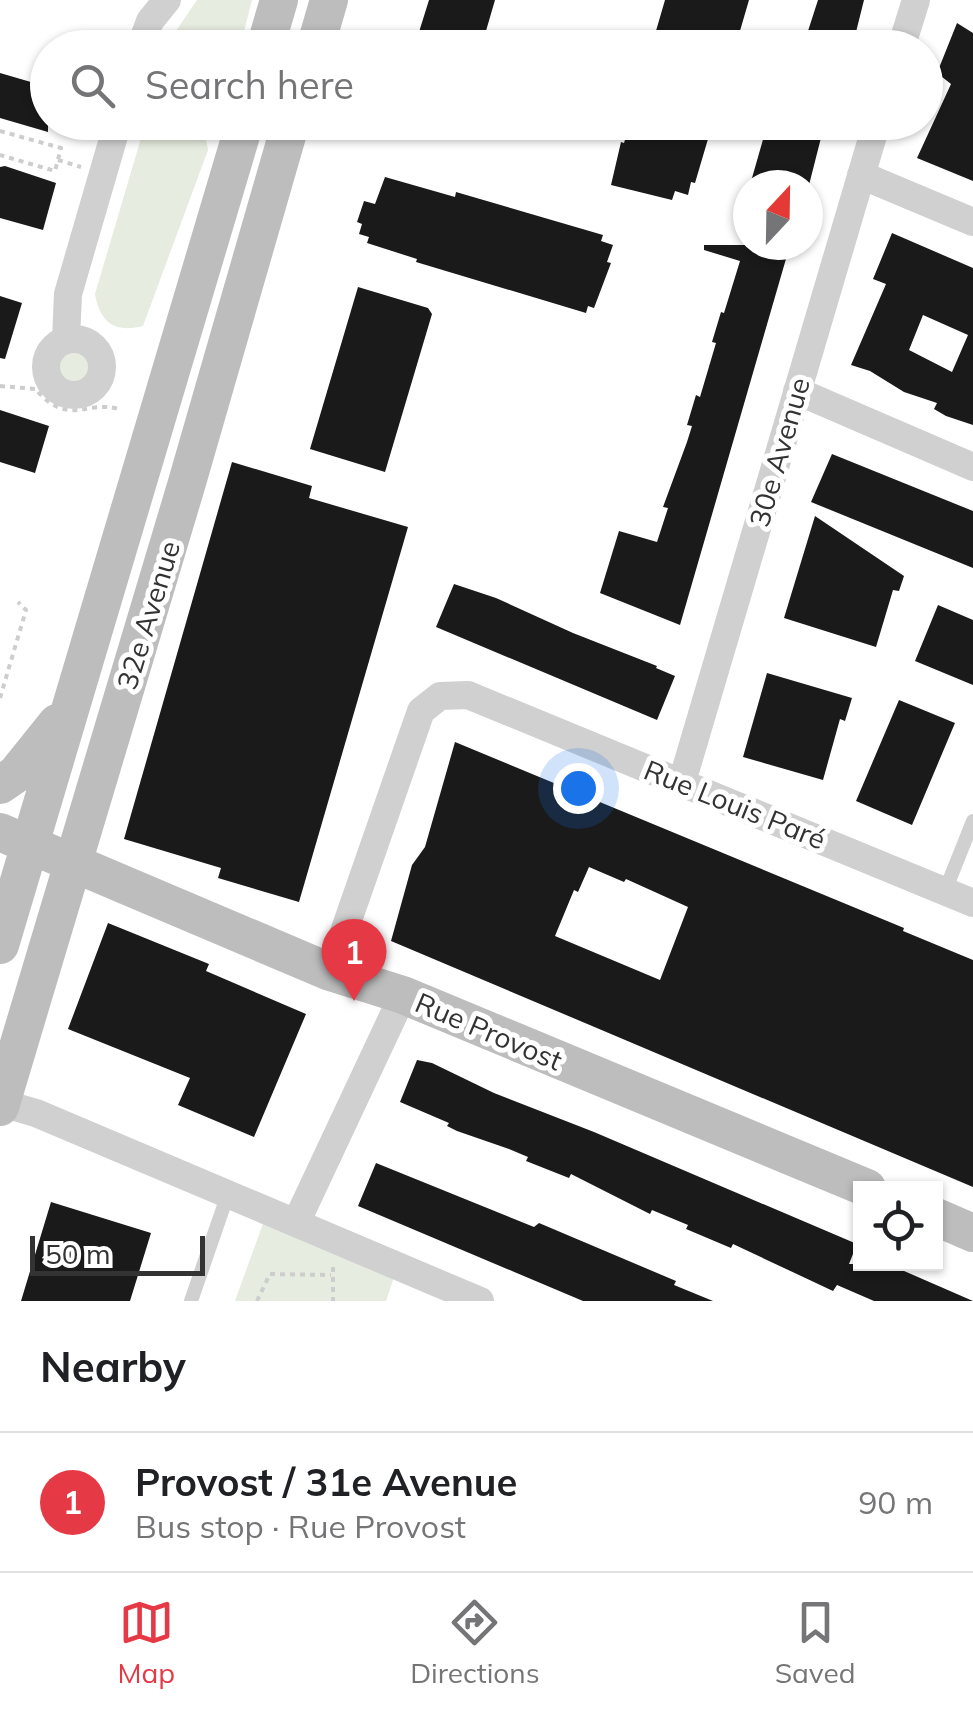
<!DOCTYPE html>
<meta charset="utf-8">
<style>
body{margin:0;font-family:Mulish,sans-serif;background:#f6f6f6;color:#202124}
.controls{position:absolute;right:30px;bottom:30px;display:grid;overflow:hidden;border-radius:0px;box-shadow:0 2px 8px #0004}
.controls button{width:90px;height:90px;display:grid;place-items:center;padding:0;border:0;border-bottom:2px solid #e0e0e0;background:#fff;color:#202124;font:50px sans-serif}
.compass{position:absolute;left:733px;top:170px;width:90px;height:90px;border-radius:50%;background:#fff;box-shadow:0 2px 8px #0004;rotate:22deg}
.scale{position:absolute;left:30px;bottom:25px;width:175px;box-sizing:border-box;padding-left:10px;border:5px solid #333;border-top:0;font-size:28px;line-height:35px;white-space:nowrap;color:#333;-webkit-text-stroke:8px #fff;paint-order:stroke}
.you{position:absolute;left:578px;top:788px;width:35px;height:35px;margin:-25px;border:8px solid #fff;border-radius:50%;background:#1a73e8;box-shadow:0 0 0 15px #1a73e833}
.badge{display:grid;place-items:center;width:65px;height:65px;border-radius:50%;background:#e63946;color:#fff;font-size:32px;font-weight:700}
.pin{position:absolute;translate:-50% -82px;filter:drop-shadow(0 2px 5px #0008)}
.pin::after{content:'';position:absolute;top:52px;width:35px;height:30px;background:inherit;clip-path:polygon(0 0,100% 0,50% 100%)}
.list{margin:0;padding:0;list-style:none}
h2{display:flex;justify-content:space-between;align-items:center;height:130px;margin:0;padding:0 40px;font-size:42px}
h2 small{font-size:32px;font-weight:400;color:#757577}
.list li{display:grid;grid-template-columns:65px 1fr auto;gap:30px;align-items:center;box-sizing:border-box;height:140px;padding:0 40px;border-top:2px solid #e0e0e0}
.list b{display:block;font-size:38px;white-space:nowrap}
.list p{margin:0;font-size:32px;white-space:nowrap;color:#757577}
.list em{font-size:32px;font-style:normal;color:#757577}
.icon{flex:none;width:55px;height:55px;fill:none;stroke:currentColor;stroke-width:2;stroke-linecap:round;stroke-linejoin:round}
.map{position:relative;flex:none;width:973px;height:1301px;overflow:hidden}
.search{position:absolute;background:#fff;box-shadow:0 2px 8px #0004;left:30px;right:30px;top:30px;height:110px;display:flex;align-items:center;gap:25px;box-sizing:border-box;padding:0 35px;border-radius:55px;color:#757577;font-size:38px}
.sheet{height:270px;background:#fff}
nav{display:flex;justify-content:space-around;align-items:center;box-sizing:border-box;height:140px;border-top:2px solid #e0e0e0;background:#fff;font-size:28px;color:#757577}
nav a{display:grid;justify-items:center;gap:5px}
nav .on{color:#e63946}
.map>svg:first-child{display:block}
.green{fill:#e6ecdf}
.building{fill:#1a1a1a;fill-rule:evenodd}
.lines{fill:none;stroke-linecap:round;stroke-linejoin:round}
.path{stroke:#cdcdcd;stroke-width:4;stroke-dasharray:5 5;stroke-linecap:butt}
.lane{stroke:#d0d0d0;stroke-width:14}
.street{stroke:#d0d0d0;stroke-width:28}
.secondary{stroke:#bdbdbd;stroke-width:38}
.labels{text-anchor:middle;dominant-baseline:central;stroke-width:10;stroke-linejoin:round;paint-order:stroke}
.street-label{font-size:28px;fill:#333;stroke:#fff}
</style>
<div class="map">
<svg width="973" height="1301" viewBox="0 0 973 1301">
<rect width="100%" height="100%" fill="#fff"/>
<path class="green" d="M197 0H252L240 47H171L174 34Z
M181 122C199 128 206 131 208 150L143 326C115 333 100 323 95 294L144 128 153 123Z
M57 366a17 17 0 1 1 34 0a17 17 0 1 1-34 0Z
M265 1218 395 1274 386 1301H235Z"/>
<path class="building" d="M429 0H495L481 48H414Z
M665 0H749L735 48H651Z
M818 0H864L853 44 808 31Z
M957 23 973 33V181L917 158 951 84 937 73Z
M0 73 48 87V132L0 118Z
M630 122H713L695 183 691 182 688 195 675 191 672 200 611 185 621 142 624 143Z
M768 122H825L809 185H750Z
M5 166 56 183 43 230 0 218V167Z
M385 177 455 197 456 192 603 235 601 241 613 245 607 262 611 263 594 308 588 306 586 313 416 262 417 259 367 243 369 237 359 234 362 224 357 222 364 201 375 204Z
M892 233 973 268V425L946 416 934 409 937 403 904 392 870 371 851 365 886 284 873 279ZM923 315 968 335 952 372 909 350Z
M704 245H790L680 625 600 593 619 531 657 542 668 508 663 507 687 442 692 426 687 425 696 395 700 397 716 343 712 342 721 312 724 313 740 261 704 250Z
M358 287 428 308 432 314 385 472 310 449Z
M0 296 22 303 5 359 0 358Z
M0 410 49 426 35 473 0 462Z
M832 454 973 511V568L811 502Z
M232 462 312 486 309 498 408 527 299 902 218 878 221 868 124 839Z
M815 516 904 576 899 591 893 590 876 647 784 618Z
M454 584 496 598 573 633 657 666 656 668 675 676 657 720 436 627Z
M938 605 973 620V685L915 661Z
M767 673 852 698 845 721 840 719 823 780 743 757Z
M899 700 955 723 912 825 856 801Z
M455 742 904 928 903 931 973 960V1187L391 941 412 865 425 847ZM589 867 624 882 626 879 688 907 660 980 555 936 574 890 578 892Z
M108 923 209 964 206 971 306 1014 254 1137 178 1105 190 1078 68 1029Z
M417 1060 432 1063 494 1093 594 1132 857 1244 849 1264H888L973 1301H874L837 1285 833 1291 733 1244 731 1248 686 1229 688 1225 652 1210 650 1214 571 1174 569 1178 526 1161 528 1157 509 1149 457 1131 447 1126 449 1123 400 1102Z
M376 1163 534 1227 539 1223 676 1281 674 1285 713 1301H583L358 1206Z
M51 1202 151 1233 130 1301H21Z"/>
<g class="lines">
<path class="path" d="M0 131 61 148 55 171 0 155
M58 160 81 167
M0 386 36 389
M38 392C70 426 85 400 119 409
M0 698 26 610 18 602
M333 1267V1301
M257 1301 270 1274 331 1275"/>
<path class="lane" d="M945 891 973 821
M191 1301 228 1194"/>
<path class="street" d="M140 48 150 21 167 0
M901 48 916 0
M861 175 973 222
M46 367a28 28 0 1 1 56 0a28 28 0 1 1-56 0Z
M66 339 68 294 118 122
M797 391 973 467
M682 782 877 122
M330 972 421 711 440 696 468 695 973 903
M1 1103 36 1113 480 1301
M296 1223 403 995"/>
<path class="secondary" d="M265 48 279 0
M315 48 329 0
M0 785 16 774 57 723
M0 832 330 972 403 995 867 1188
M0 945 245 122
M0 1107 186 486 291 122
M936 1217 973 1233"/>
</g>
<g class="labels">
<g class="street-label">
<text transform="translate(779 452) rotate(-74)">30e Avenue</text>
<text transform="translate(148 615) rotate(-73)">32e Avenue</text>
<text transform="translate(735 804) rotate(22)">Rue Louis Paré</text>
<text transform="translate(489 1031) rotate(23)">Rue Provost</text>
</g>
</g>
</svg>
<div class="controls">
<button><svg class="icon" aria-label="locate" viewBox="0 0 24 24"><circle cx="12" cy="12" r="6"/><path d="M12 2v4M12 18v4M2 12h4M18 12h4"/></svg></button>
</div>
<svg class="compass" viewBox="-18 -18 36 36"><path d="M0-13l5 13h-10z" fill="#e53935"/><path d="M0 13l5-13h-10z" fill="#757577"/></svg>
<div class="scale">50 m</div>
<div class="you"></div>
<div class="pin badge" style="left:354px;top:1001px">1</div>
<div class="search"><svg class="icon" aria-label="search" viewBox="0 0 24 24"><circle cx="10" cy="10" r="6"/><path d="M15 15l6 6"/></svg>Search here</div>
</div>
<section class="sheet">
<h2>Nearby<small></small></h2>
<ul class="list">
<li><span class="badge">1</span><div><b>Provost / 31e Avenue</b><p>Bus stop · Rue Provost</p></div><em>90 m</em></li>
</ul>
</section>
<nav>
<a class="on"><svg class="icon" aria-label="map" viewBox="0 0 24 24"><path d="M3 6l6-2 6 2 6-2v14l-6 2-6-2-6 2zM9 4v14M15 6v14"/></svg>Map</a>
<a><svg class="icon" aria-label="directions" viewBox="0 0 24 24"><path d="M12 3l9 9-9 9-9-9zM9 14v-3h6M13 9l2 2-2 2"/></svg>Directions</a>
<a><svg class="icon" aria-label="saved" viewBox="0 0 24 24"><path d="M7 4h10v16l-5-4-5 4z"/></svg>Saved</a>
</nav>
